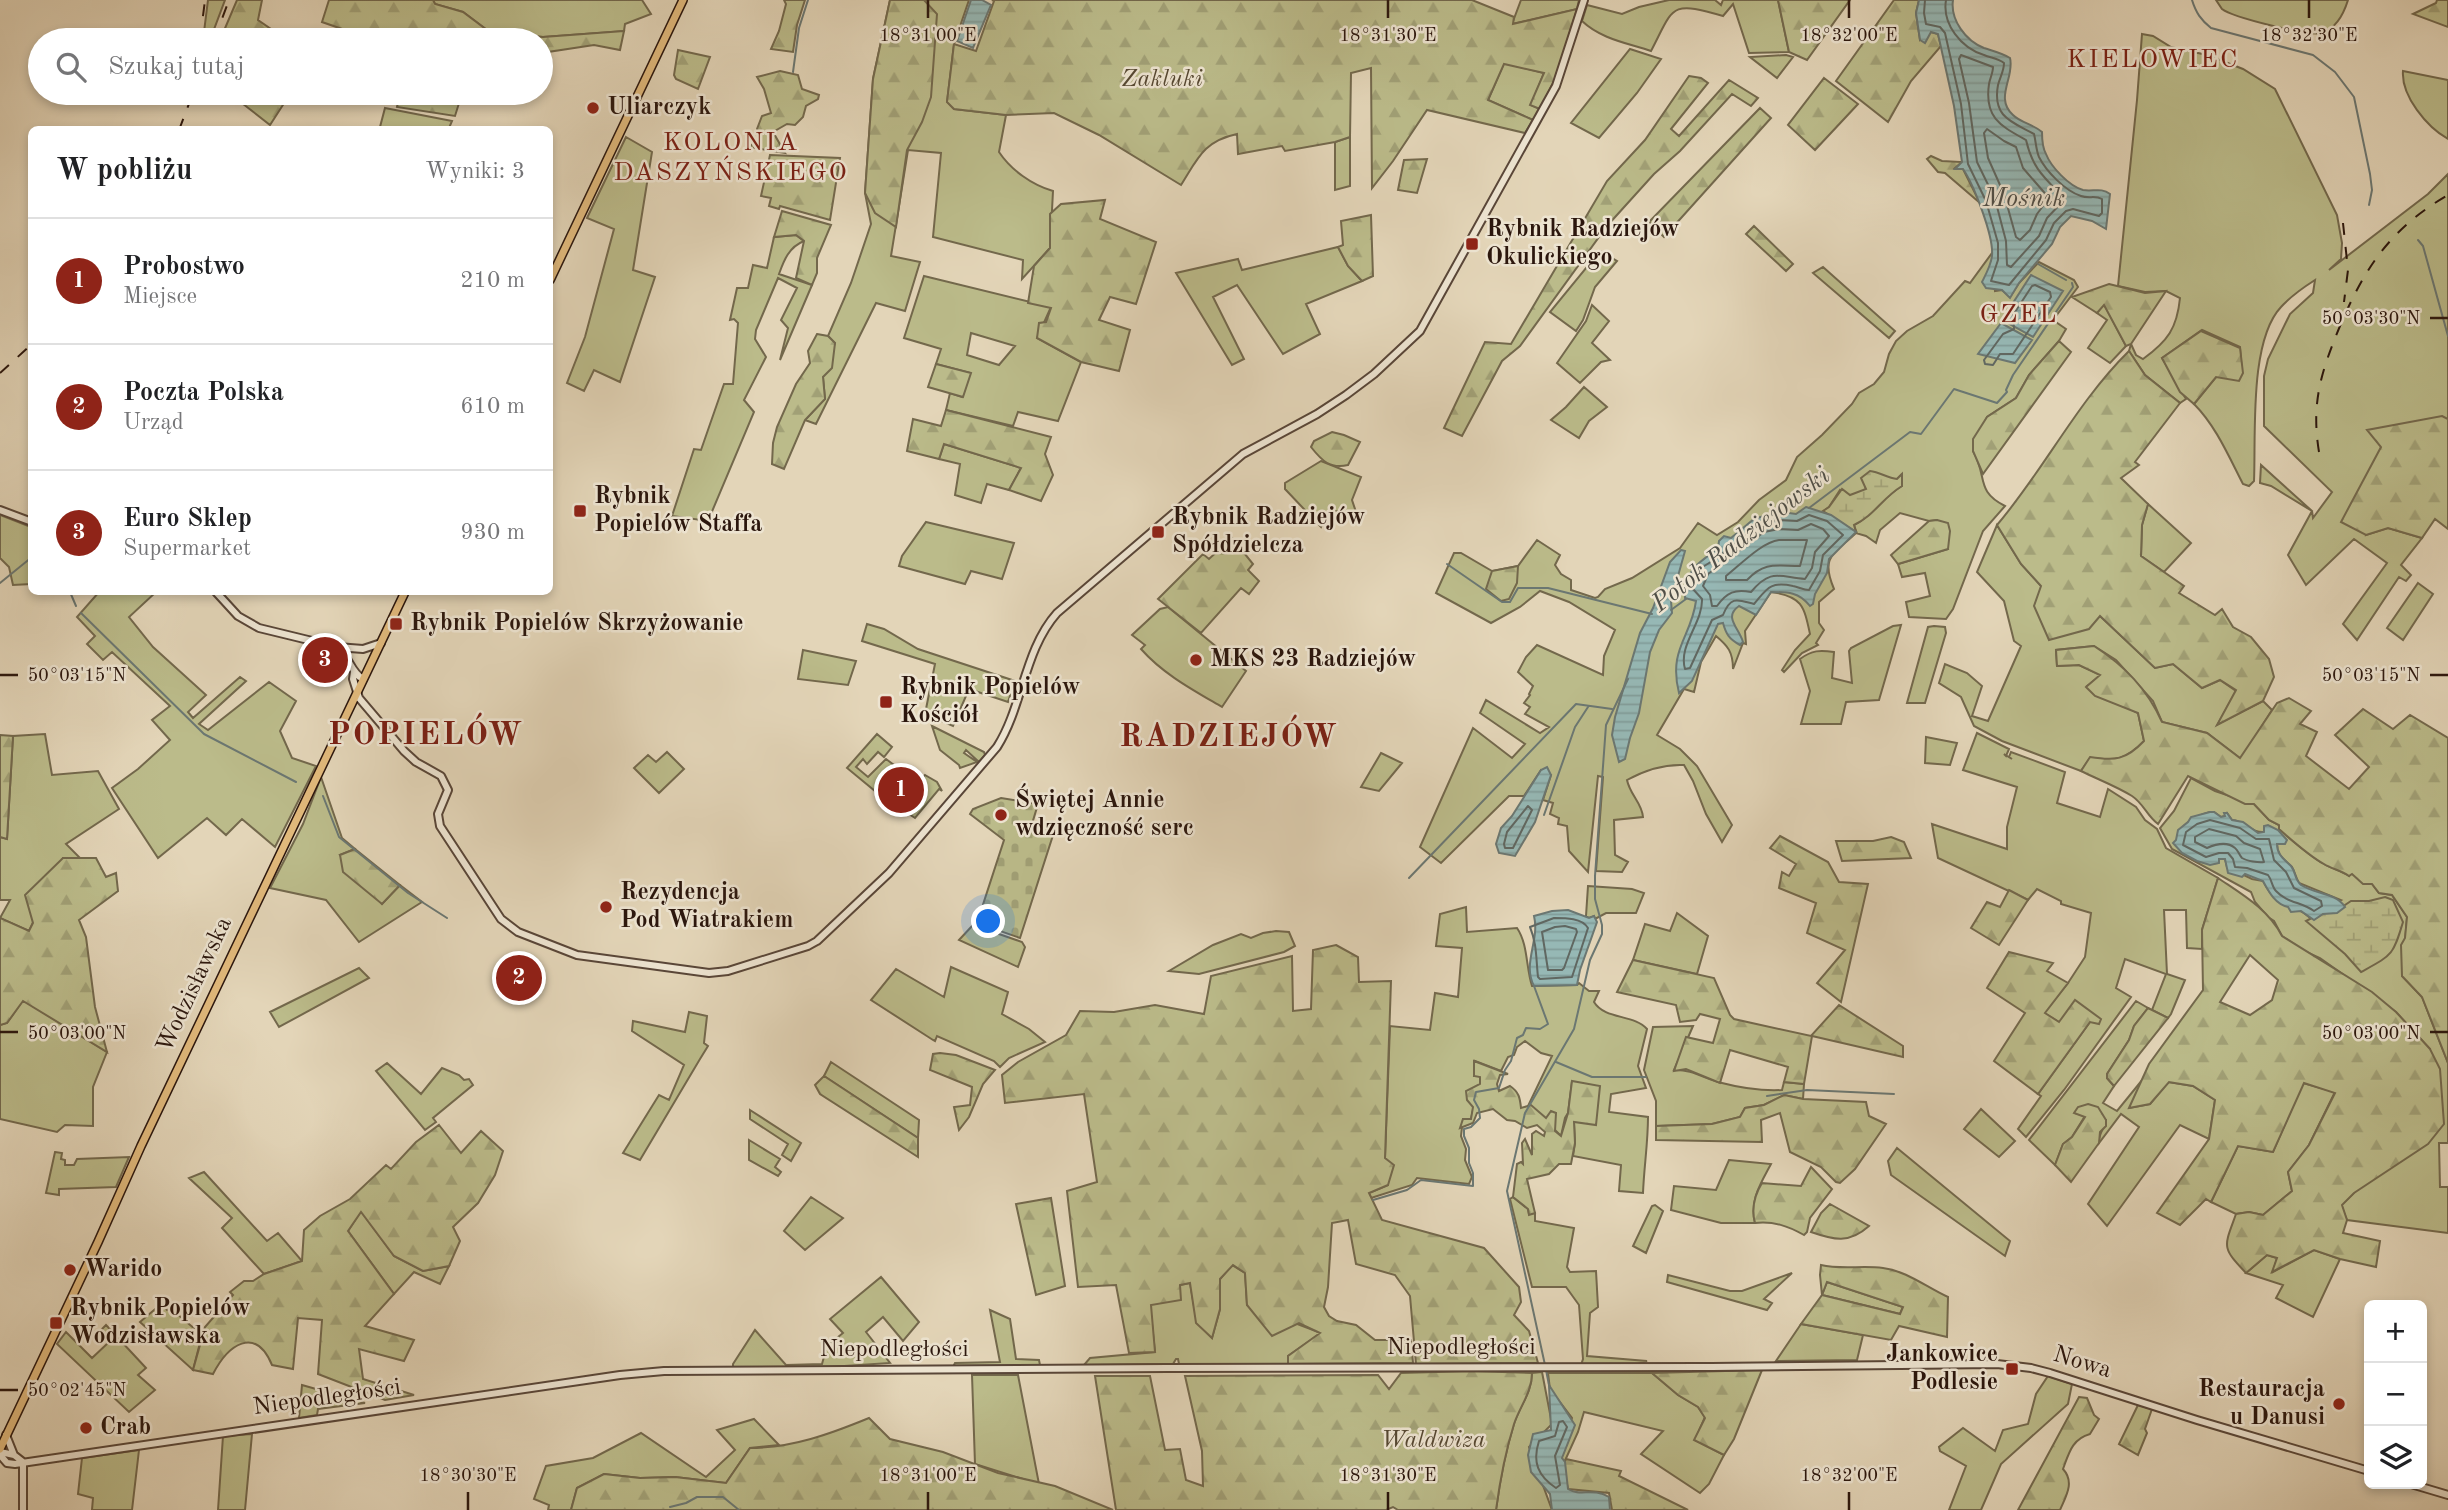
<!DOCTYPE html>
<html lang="pl">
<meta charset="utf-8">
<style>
body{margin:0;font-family:"Old Standard TT",serif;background:#f6f6f6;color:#202124}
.controls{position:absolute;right:21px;bottom:21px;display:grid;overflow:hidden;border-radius:10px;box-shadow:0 4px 10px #0003}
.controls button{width:63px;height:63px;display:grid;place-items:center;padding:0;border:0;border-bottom:2px solid #e0e0e0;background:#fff;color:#202124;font:35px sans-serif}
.you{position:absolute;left:989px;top:922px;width:24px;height:24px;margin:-18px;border:5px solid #fff;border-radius:50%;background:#1a73e8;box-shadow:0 0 0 10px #1a73e833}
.badge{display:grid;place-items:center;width:46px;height:46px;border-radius:50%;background:#8f2418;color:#fff;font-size:23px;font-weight:700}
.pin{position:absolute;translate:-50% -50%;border:4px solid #fff;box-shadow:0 2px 7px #0006}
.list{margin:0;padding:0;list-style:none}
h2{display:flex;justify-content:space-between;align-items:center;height:91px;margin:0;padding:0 28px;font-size:30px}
h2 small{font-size:23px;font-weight:400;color:#757577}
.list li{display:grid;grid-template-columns:46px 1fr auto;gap:21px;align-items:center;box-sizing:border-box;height:126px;padding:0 28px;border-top:2px solid #e0e0e0}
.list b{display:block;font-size:26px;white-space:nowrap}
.list p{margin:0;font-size:23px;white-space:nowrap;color:#757577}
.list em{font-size:23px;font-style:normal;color:#757577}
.icon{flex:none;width:38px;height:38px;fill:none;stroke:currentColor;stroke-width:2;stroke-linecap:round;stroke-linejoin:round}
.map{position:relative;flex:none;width:2448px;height:1510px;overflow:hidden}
.search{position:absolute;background:#fff;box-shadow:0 4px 10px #0003;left:28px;top:28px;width:525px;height:77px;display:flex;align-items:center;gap:18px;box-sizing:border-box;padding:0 24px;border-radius:38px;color:#757577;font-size:26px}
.panel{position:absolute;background:#fff;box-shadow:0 4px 10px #0003;left:28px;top:126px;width:525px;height:469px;border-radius:10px}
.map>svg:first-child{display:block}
.grass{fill:#bbbb8a;stroke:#73684c;stroke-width:2;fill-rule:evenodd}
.forest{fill:url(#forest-firs);stroke:#73684c;stroke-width:2;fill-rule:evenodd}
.wetland{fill:url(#wetland-marsh);stroke:#73684c;stroke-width:2}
.cemetery{fill:url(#cemetery-stones);stroke:#73684c;stroke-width:2}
.water{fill:url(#water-rules);stroke:#6b7772;stroke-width:2}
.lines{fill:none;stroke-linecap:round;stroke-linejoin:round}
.shore{stroke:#606761;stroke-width:2}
.stream{stroke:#6b7772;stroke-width:2}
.minor-casing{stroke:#594638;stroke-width:10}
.major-casing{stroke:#2b160d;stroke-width:10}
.minor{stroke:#ede4d1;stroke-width:6}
.major{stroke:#e2ba7c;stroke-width:7}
.rail{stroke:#2b160d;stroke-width:2;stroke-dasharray:12 12;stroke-linecap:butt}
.ticks{fill:none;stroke:#2b160d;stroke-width:2.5}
.poi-dot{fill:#8f2418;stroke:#ede4d1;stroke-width:2.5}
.labels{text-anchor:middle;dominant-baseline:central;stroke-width:5;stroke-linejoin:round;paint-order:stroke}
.park-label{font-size:24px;font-style:italic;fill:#564832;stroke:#ede4d1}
.poi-label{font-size:24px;font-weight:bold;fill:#2b160d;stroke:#ede4d1;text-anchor:start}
.street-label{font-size:24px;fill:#2b160d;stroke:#ede4d1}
.neighbourhood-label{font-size:26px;letter-spacing:2px;fill:#7a1f14;stroke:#ede4d1}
.water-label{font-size:26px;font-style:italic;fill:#504f48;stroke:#ede4d1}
.district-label{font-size:32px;font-weight:bold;letter-spacing:2px;fill:#7a1f14;stroke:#ede4d1}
.ticks-label{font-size:18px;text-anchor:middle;fill:#2b160d;stroke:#ede4d1;stroke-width:5;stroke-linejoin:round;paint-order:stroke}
</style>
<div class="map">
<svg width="2448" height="1510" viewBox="0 0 2448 1510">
<defs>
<pattern id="forest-firs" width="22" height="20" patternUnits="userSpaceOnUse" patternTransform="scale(1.75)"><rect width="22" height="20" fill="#bbbb8a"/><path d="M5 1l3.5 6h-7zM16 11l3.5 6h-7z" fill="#a1a076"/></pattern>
<pattern id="wetland-marsh" width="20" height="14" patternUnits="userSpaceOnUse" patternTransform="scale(1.75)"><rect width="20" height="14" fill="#bbbb8a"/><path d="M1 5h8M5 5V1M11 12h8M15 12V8" fill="none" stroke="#a1a076"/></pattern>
<pattern id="cemetery-stones" width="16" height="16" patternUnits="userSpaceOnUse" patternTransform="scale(1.75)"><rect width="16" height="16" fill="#bbbb8a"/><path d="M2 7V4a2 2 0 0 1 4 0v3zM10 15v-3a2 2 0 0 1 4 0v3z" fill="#a1a076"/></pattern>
<pattern id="water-rules" width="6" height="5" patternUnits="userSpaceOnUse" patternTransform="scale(1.75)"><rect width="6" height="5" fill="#96b8b5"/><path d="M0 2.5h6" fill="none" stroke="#819d9a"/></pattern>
</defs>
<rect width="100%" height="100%" fill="#e3d5b8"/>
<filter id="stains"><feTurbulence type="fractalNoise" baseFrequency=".00286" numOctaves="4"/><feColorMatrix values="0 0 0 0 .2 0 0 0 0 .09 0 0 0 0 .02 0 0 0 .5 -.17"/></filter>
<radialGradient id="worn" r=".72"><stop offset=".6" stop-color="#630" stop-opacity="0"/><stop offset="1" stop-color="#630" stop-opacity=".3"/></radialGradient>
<path class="grass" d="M433 0H642L651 14 625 24 624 31 543 37 491 33 463 12 435 4Z
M890 0H969L954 44 947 102 954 109 1006 115 999 152C1011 170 1032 185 1053 191L1050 248 1022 279 1023 260 933 237 941 153 908 150 891 256 920 262 905 311 876 303 816 424 805 420 825 399 823 377 835 343 828 336 851 283 871 224 865 193 873 79Z
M1521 0H1579L1577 9 1512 24Z
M1669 0H1715L1721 5 1723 0H1778L1789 52 1749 53 1733 4 1723 16C1669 0 1674 7 1651 51 1627 43 1601 39 1582 21L1587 5 1622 14 1639 7Z
M2216 0H2348C2344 13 2337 28 2322 33 2310 37 2232 17 2222 9 2220 6 2218 3 2216 0Z
M2142 34 2153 36 2171 47 2207 55 2243 69 2275 89 2337 215 2342 243 2341 259 2329 270 2428 194 2448 174V419L2381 447 2366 535 2388 528 2422 538 2401 565 2411 575 2406 581 2399 577 2357 640 2343 624 2387 563 2354 539 2306 585 2288 555 2312 511 2271 486 2260 483 2261 465 2312 511 2313 518 2332 492 2264 426V376L2268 359 2290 314 2313 293 2315 280C2304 287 2290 297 2281 307 2249 341 2256 435 2254 481L2249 486 2243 484C2229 457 2216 426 2194 404L2216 377 2242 373 2240 347 2202 330 2162 358 2186 399 2180 403 2145 375 2129 351 2131 344 2136 355 2143 359C2168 341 2177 328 2180 298L2166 291 2145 292 2118 286 2137 100Z
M1630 49 1661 59 1637 93 1599 138 1571 123Z
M1786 55 1793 57 1777 78 1750 57Z
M1504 63 1544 73 1531 105 1540 109 1533 120 1488 100Z
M2403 71 2448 80V139C2427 127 2401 96 2403 71Z
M385 108 452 121 449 128 453 129 388 130 380 127Z
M626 137 652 152 633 270 655 277 620 382 594 370 584 391 567 383 585 337 614 229 587 218Z
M1350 137V186L1335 190V142Z
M796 235 804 241C789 247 784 260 779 274L812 285 780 360 788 328 781 320 797 288 778 278 756 330 755 339 766 357 744 400 754 412 708 521 672 516 694 449 701 450 724 384H733L738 323 734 319 730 320 737 288H748L753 265 767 268 774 237Z
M1338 247 1348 266 1362 281 1306 304 1320 334 1283 354 1237 285 1213 297 1244 359 1232 365 1176 273 1238 259 1242 270Z
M1600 251 1617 261 1595 287 1583 320 1576 331 1550 312Z
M1992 253 1995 291 2002 290 2010 297 2019 283 2039 262 2074 280 2078 287 2053 320 2066 329 2059 341 2029 375 2016 398 1987 417 1973 451C1988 477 1975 491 2005 506L1983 531 1953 609 1946 619 1909 617 1906 602 1930 596 1925 573 1902 577 1898 564 1948 549 1937 520 1929 521 1900 513 1880 530 1876 543 1866 536 1856 533C1834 554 1820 556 1834 589L1819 602V623L1824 630 1816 643 1818 645 1802 653 1784 672 1782 670 1795 650 1810 634C1804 606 1802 596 1771 592L1745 631 1746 644 1743 643 1733 669C1733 652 1728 646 1716 636L1701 662 1694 692 1684 689 1657 735 1680 749 1697 766 1732 825 1722 842 1706 814 1693 781 1684 765C1663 764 1645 770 1627 780 1630 795 1642 803 1643 817L1614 820 1615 855 1628 862 1622 872 1596 871 1603 777 1598 776 1588 872 1569 851 1567 826 1558 824 1559 818 1550 814 1553 803 1543 800 1551 775 1541 770 1524 796H1509L1441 863 1420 847 1473 728 1512 758 1525 744 1480 713 1486 700 1540 733 1549 727 1525 714 1530 707 1524 703 1530 695 1529 694 1533 686 1518 672 1526 657 1537 645 1603 675 1604 656 1615 630 1569 602 1540 591 1520 607 1491 623 1436 593 1454 553H1461L1492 571 1518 566 1537 540 1560 555 1555 565 1561 574 1571 580V590L1595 598 1598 597 1605 589 1632 578 1680 548 1698 523 1717 535 1738 522 1759 500 1786 480 1797 457 1822 435 1852 404 1859 393 1874 384 1884 372 1889 354 1896 341 1907 331 1933 316 1965 281 1970 283ZM1901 475 1902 486C1883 497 1873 516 1854 525L1856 531 1824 511 1829 507 1840 490 1849 496 1858 494 1866 489 1865 485 1897 479Z
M924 276 1051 307 1037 338 1081 362 1058 421 1018 412 1013 426 946 410 950 393 962 397 970 373 936 364 941 349 904 338ZM971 333 1015 346 999 365 967 355Z
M2104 304 2126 346 2110 363 2088 348 2107 320 2097 313Z
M1592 305 1609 321 1592 343 1610 360 1601 362 1580 383 1557 363 1586 321Z
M1584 387 1607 407 1589 421 1579 438 1551 420 1566 407Z
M944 444 1021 468 1009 490 987 484 981 503 955 495 960 464 939 459Z
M1321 461 1361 477 1352 500 1356 512 1328 511 1321 527 1285 489V483Z
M2148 504 2191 543 2164 572 2141 556 2142 525Z
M0 515 31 527V584L13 585 9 567 0 558Z
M926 522 1014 543 1002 579 971 571 965 584 899 566 902 556Z
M1997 525 2021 564 2041 586 2099 615 2155 668 2173 664 2202 688 2220 680 2236 691 2218 724 2263 701 2272 710 2241 759 2207 733 2162 722 2153 701 2116 660 2094 646 2056 650 2057 666 2079 665 2101 675 2087 686 2138 713 2144 741C2126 760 2116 761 2090 758L2081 771 2002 741 1974 726 1961 697 1939 683 1945 664 1967 673 1982 686 1972 716 1988 721 2021 646 2014 641 2004 601 1977 572Z
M2418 583 2433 594 2403 640 2387 628Z
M99 592H156L129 617 153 647 206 695 188 712 193 718 240 677 246 681 199 724 208 730 269 682 296 701 280 731 292 758 316 766 275 847 242 819 226 835 207 818 158 858 112 788 138 769 170 740 152 720 170 706 112 652 103 660 87 644 95 636 77 617Z
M1168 607 1246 671 1222 707C1193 690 1163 674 1141 649L1145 645 1132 635 1160 609Z
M867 624 884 629 918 649 1015 681 1008 702 969 689 953 726 925 714 935 664 862 641Z
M1901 625 1879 700 1846 702 1841 724H1801L1810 691 1800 659C1812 650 1820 650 1834 652L1832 678 1852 683 1849 651 1851 648 1893 626Z
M1934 626 1945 627 1946 633 1925 703H1907L1928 627Z
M803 650 856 661 848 685 798 679Z
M932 726 984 752 985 755 979 762 966 750 964 753 977 762 960 768 959 765 940 750Z
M1977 733 2009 749 2006 756 2004 754 2012 759 2009 757 2011 752 2065 772 2057 803 2100 817 2108 789 2136 807 2145 820 2157 829 2166 848 2218 878 2202 930V949L2187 948 2186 910H2164L2167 974 2185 980 2171 1014 2168 1018 2152 1010 2166 974 2125 959 2116 988 2131 997 2064 1090 2026 1137 2018 1129 2041 1096 2038 1094 2090 1022 2101 1019 2059 1022 2044 1013 2068 983 2085 957 2091 913 2061 904V901L2037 889 2028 900 1938 858 1932 824 2007 849V827L2017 787 1963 770Z
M45 734 52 775 98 771 119 809 66 844 80 858H63L29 931 0 918 10 900H0V837L7 839 13 736Z
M877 734 892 747 884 757 878 752 867 764 863 759 856 767 868 777 886 759 898 768 889 780 885 778 875 791 847 768Z
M1926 737 1957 743 1950 765 1925 763Z
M667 752 684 769 659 793 634 768 648 755 656 762Z
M1381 753 1402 763 1379 791 1361 787Z
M925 775 937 782 942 791 939 789 915 818 886 799 891 791 902 799Z
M321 777 342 838 355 849 340 855 382 904 400 885 422 902 359 942 326 900 270 888 303 824Z
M2191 778 2215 791 2254 804 2269 820 2279 825V829C2293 841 2308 855 2324 864 2332 869 2340 870 2349 876L2351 873 2372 884 2379 893 2392 895 2407 917 2402 976 2422 997 2448 1063V1143H2439L2440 1187H2448V1233L2347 1220 2341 1205 2354 1193 2430 1049 2396 1012 2320 958 2302 950 2282 936 2274 921 2268 917 2255 902 2251 892 2172 849 2160 828 2174 811ZM2210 812H2214L2221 817 2225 816 2227 813 2232 820C2246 821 2251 833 2264 832L2265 830H2278L2286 840 2277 844C2277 857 2285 859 2292 867 2295 872 2296 878 2299 883L2341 900 2309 917C2289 899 2279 912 2263 881L2252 879 2227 867 2225 859H2218V863C2170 866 2162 824 2210 812Z
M1588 886 1632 889 1644 893 1636 913H1606L1595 919 1594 916 1589 918 1586 916Z
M1466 907 1467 932 1517 928C1528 944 1526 968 1532 986L1577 985 1579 983 1589 991H1599L1594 1002C1605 1020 1634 1014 1647 1029L1638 1066 1646 1088 1611 1094 1609 1112 1648 1117C1648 1143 1644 1167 1643 1193L1619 1191 1621 1165 1573 1156 1575 1143 1572 1081 1568 1113 1565 1118 1561 1136 1531 1106H1528L1552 1056 1541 1053 1525 1041 1517 1047 1514 1055 1508 1057 1501 1071 1475 1061 1474 1076H1480V1085L1478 1087 1471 1119H1463L1461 1136 1466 1149 1465 1160 1472 1177 1469 1184 1417 1178 1412 1185 1371 1198 1369 1193 1388 1185 1385 1158 1390 1026 1430 1030 1435 993 1458 997 1462 948 1436 946 1440 914Z
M1677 913 1708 936 1697 974 1633 960 1645 924 1670 931Z
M973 925 1022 942 1025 947 1018 967 959 940Z
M1276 931 1289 932 1295 946 1284 952 1199 974 1169 971 1213 945 1241 934 1251 938 1263 933Z
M951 967 1008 992 1002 1014 1029 1029 1045 1042 1009 1058 1000 1067 994 1061 937 1036 935 1041 933 1040 871 1000 896 969 944 997Z
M359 968 369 978 279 1027 270 1012Z
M23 1000 107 1052 93 1087V1126L65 1125 57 1132 0 1119V1025L7 1023Z
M2136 1001 2148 1008 2134 1026 2129 1040 2107 1074V1078L2114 1086 2103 1103 2117 1111 2143 1079 2130 1108 2150 1104 2168 1082 2193 1086 2215 1100 2209 1139 2180 1125 2107 1226 2088 1204 2139 1127 2121 1114 2099 1143C2098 1133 2105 1129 2106 1120L2075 1113 2085 1116 2072 1137 2063 1144 2055 1165 2029 1140Z
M689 1012 707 1016 704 1043 708 1046 700 1059 640 1160 623 1153 659 1095 669 1100 684 1065 632 1031 633 1021 685 1032Z
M1693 1026 1674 1070C1692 1069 1705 1079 1722 1083 1741 1088 1761 1091 1782 1090L1784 1082 1804 1084 1803 1099 1784 1095 1764 1105 1745 1108 1740 1117 1712 1124 1656 1126V1101L1644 1070 1653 1027Z
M831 1062 919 1120 918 1138 824 1076Z
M387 1063 421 1094 442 1068 459 1075 464 1080 469 1079 473 1085 433 1118 436 1122 425 1130 376 1071Z
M2303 1083 2335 1092 2309 1145 2288 1172 2292 1191 2263 1215 2249 1212 2236 1214 2211 1202 2238 1146 2273 1152Z
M1981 1109 2015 1141 1999 1157 1964 1129Z
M750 1110 801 1143 791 1161 782 1155 788 1144 750 1119Z
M749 1140 780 1159 775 1167 781 1172 778 1176 749 1160Z
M1897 1148 2010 1241 2005 1256 1891 1175 1888 1161Z
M55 1152 62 1153 61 1159 65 1160V1165H74L77 1159 129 1157 116 1187 59 1189V1195L46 1193Z
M1729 1160 1771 1164C1761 1183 1749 1201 1755 1223H1721L1671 1210 1674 1186 1716 1190Z
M204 1172 267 1241 278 1233 302 1261 264 1274 222 1228 232 1218 189 1178Z
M811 1197 843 1218 805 1250 784 1231Z
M1513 1197 1528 1209 1529 1214 1535 1213V1221L1574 1228 1567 1267 1570 1272 1596 1271 1598 1307 1590 1313 1587 1356 1647 1361 1635 1365H1581L1583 1359 1579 1305 1566 1287H1532L1510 1199Z
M1655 1205 1663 1211 1646 1253 1633 1246 1652 1206Z
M361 1211 394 1256 423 1271 449 1266 440 1284 414 1272 394 1294 348 1231Z
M2314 1250 2340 1259 2313 1317 2276 1298 2283 1285 2246 1273 2267 1255 2277 1258 2273 1272Z
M1232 1265 1245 1273 1247 1305 1321 1333 1288 1356V1364H1179L1178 1359H1176L1173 1364 1084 1365 1090 1358 1155 1352 1150 1305 1180 1285 1190 1283 1197 1323 1212 1338 1220 1309V1279Z
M1792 1273 1764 1299 1772 1303 1767 1310 1667 1282 1668 1275 1730 1291H1742Z
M881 1277 919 1322 903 1341 883 1317 866 1332 890 1363 829 1367H733V1364L755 1330 786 1365 822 1364 827 1346 843 1333 830 1319Z
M1827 1282 1903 1307 1900 1314 1822 1295Z
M161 1304 167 1310 170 1308 202 1335 193 1370 140 1322Z
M990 1310 1010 1319 1016 1359 1039 1360 1040 1365 953 1367 955 1363 1000 1362Z
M1801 1324 1863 1335 1857 1360 1776 1361Z
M106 1325 146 1368 138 1375 155 1390 129 1412 57 1344 66 1332 92 1358 108 1343 99 1332Z
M1542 1372 1552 1424 1529 1447 1552 1510H1496C1500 1480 1505 1453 1514 1424 1520 1406 1532 1392 1532 1373Z
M1548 1373H1652L1678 1395 1698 1407 1705 1417 1695 1440 1724 1455 1709 1484 1700 1493 1641 1454 1663 1431 1584 1412 1578 1432 1563 1465 1560 1454 1572 1418 1550 1389Z
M972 1375H1018L1039 1484 975 1464Z
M2048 1376 2072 1384 2068 1404 2001 1464 1981 1510H1949L1966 1466 1940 1451 1939 1447 1963 1428 1995 1451 2003 1430 2028 1424 2036 1394Z
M302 1385 365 1403 318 1409 317 1415 299 1418Z
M754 1419 779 1445 750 1448 726 1483 675 1477 640 1478 604 1474 577 1488 571 1510H548L549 1505 534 1499 546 1466 593 1458 641 1433 706 1477 735 1450 717 1430Z
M252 1434 245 1510H218L223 1436Z
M139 1450 132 1510H92L93 1498 78 1494 82 1458Z"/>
<path class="forest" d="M208 0H225L210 40H203Z
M237 0H262L258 20 287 40H220Z
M329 0H433L435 4 463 12 491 33 543 37 624 31 620 50 594 45 541 53V40H374L322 22Z
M784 0H805L797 25 793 52 771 49 779 31 786 4Z
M890 0H924L937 14 931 97 922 122 907 150 896 227 875 213 865 193 873 79Z
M992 0H1472L1514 17 1513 24 1577 9 1557 75 1540 109 1530 105 1544 73 1504 64 1488 100 1533 120 1525 133 1427 110 1393 161 1372 188 1371 68 1351 73 1350 137 1335 142 1285 151 1282 146 1238 154 1237 134C1204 141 1198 158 1181 185L1099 135 1054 113 1006 115 954 109 947 102 954 44 976 51 994 1Z
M1778 0H1850L1807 60 1789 52Z
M1894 0H1919L1916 13 1920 40 1931 32 1938 34 1941 46 1911 81 1888 122 1836 81Z
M2437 0H2448V27L2413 14 2436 3Z
M678 50 710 57 698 89 676 79 674 75Z
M780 71 798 75 802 89 819 95 818 99 806 106 803 117 795 125 787 124 773 132 785 153 749 147 760 138 757 129 762 116 771 113 764 89 757 77Z
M1689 76 1701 78 1708 83 1671 129 1679 136 1729 80 1758 98 1751 106 1732 94 1680 151 1654 174 1607 226 1520 346 1502 361 1462 436 1444 428 1485 342 1511 344 1607 181 1645 140Z
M1824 78 1858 104 1815 150 1788 125Z
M229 93H288L290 94 270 125Z
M400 93H445V95L460 100 455 116 397 107Z
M1760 108 1771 118 1664 237 1649 222Z
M770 155 840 158 830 220 780 206 779 209 769 206 771 198 761 196Z
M1931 156 1942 161 1962 162 1955 168 1963 169 1980 203 1945 173 1938 172 1927 159Z
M1427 159 1417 193 1398 190 1404 160Z
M1105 200 1100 219 1156 242 1136 304 1110 297 1099 320 1130 330 1119 371 1081 362 1037 338 1039 323 1046 322 1051 308 1028 303 1034 266 1050 248V214L1061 204Z
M782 211 831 225 817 258V273L812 285 796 278 804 241 796 235 774 237Z
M1371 215 1373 276 1362 281 1348 266 1338 247 1343 245 1341 221Z
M1754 226 1793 264 1786 271 1746 234Z
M1823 267 1895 331 1889 338 1813 273Z
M2109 284 2145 293 2166 291 2131 344 2126 346 2104 305 2097 313 2072 297Z
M2201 331 2240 348 2243 373 2239 381 2216 377 2194 404 2180 392 2162 358Z
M817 334 828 336 835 343 832 368 823 377 825 399 805 420 784 469 772 464 773 443 777 427 796 384 810 363 808 351Z
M2059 341 2071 352 1983 474 1973 451V439L1987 417 2016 398 2029 375Z
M2129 351 2145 375 2180 403 2135 462 2139 465 2121 478 2148 504 2142 525 2141 556 2184 586 2179 593 2215 615 2222 609 2233 627 2251 637 2269 659 2274 677 2263 701 2217 725 2236 690 2220 680 2202 688 2173 664 2155 668 2100 616 2089 629 2049 640 2034 606 2041 586 2021 564 1997 525C2044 470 2077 402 2129 351Z
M936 364 971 373 963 397 928 387Z
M946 410 1051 437 1045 454 1053 475 1041 501 1009 490 1021 468 944 444 939 459 907 451 913 419 941 426Z
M2442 416 2448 419V529L2435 519 2422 538 2388 528 2366 535 2341 522 2381 447 2367 430Z
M1332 432 1344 435 1360 442 1348 465C1330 469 1322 461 1311 447L1314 441Z
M1937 520 1948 523 1950 531 1948 549 1898 564 1891 555 1929 521Z
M1232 538 1253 564 1248 570 1259 581 1249 594 1241 588 1201 633 1158 599 1203 554 1209 559Z
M1518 566 1517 583 1509 599 1501 601 1486 589 1492 571Z
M2094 646C2125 666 2147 689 2162 722L2207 733 2240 758 2277 703 2289 698 2311 711 2300 724 2317 732 2306 756 2349 789 2369 767 2335 735 2363 709 2393 729 2410 715 2448 738V1063L2422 997 2402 976 2401 945 2405 938 2407 917 2392 895 2379 893 2372 884H2363L2352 874 2349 876C2341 870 2332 869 2324 864 2308 855 2293 841 2279 829V825L2269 820 2254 804H2245L2188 776 2158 824C2147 816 2144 804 2132 796 2116 786 2097 779 2081 771L2090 757C2115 761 2126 760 2144 741L2138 713 2095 696 2086 687 2100 675 2079 665 2057 666 2056 650Z
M0 735 13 736 7 839 0 837Z
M1780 836 1828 862 1839 882 1868 884 1841 1002 1817 983 1845 950 1807 933 1816 903 1779 888 1782 872 1789 876 1796 864 1770 848Z
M1891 837 1904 842 1911 858 1842 861 1836 841H1873Z
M355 849 400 885 382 904 343 872 340 855Z
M63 858H96L106 877 116 873 118 891 79 920 86 937 95 1007 107 1052 23 1001 7 1023 0 1025V918L29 931 33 923 25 895Z
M2218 878C2243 895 2268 909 2282 936L2372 992 2396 1012 2430 1049 2440 1069 2444 1124 2428 1144 2354 1193 2342 1205 2347 1220 2343 1233 2380 1241 2376 1267 2340 1259 2314 1250 2272 1272 2277 1258 2267 1255 2246 1273C2221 1247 2224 1247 2236 1214L2249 1212 2263 1215 2292 1191 2288 1172 2309 1145 2335 1093 2304 1083 2273 1152 2238 1146 2211 1202 2206 1199 2180 1225 2157 1213 2209 1139 2215 1100 2193 1086 2169 1082 2150 1104 2129 1108 2149 1064 2203 990 2202 930ZM2250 955 2278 980 2272 1000 2250 1015 2220 1002Z
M2009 890 2028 900 1999 945 1971 928 1987 902 2000 907Z
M1336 945 1358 957 1359 982 1391 981 1385 1158 1394 1165 1388 1185 1369 1193 1382 1220 1484 1248 1519 1287 1521 1302 1514 1315 1529 1331 1538 1363 1416 1364 1410 1296 1395 1275 1356 1264 1348 1220 1332 1223 1328 1287 1324 1307 1329 1316 1337 1321 1356 1325 1375 1340H1411L1413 1363 1288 1364V1356L1320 1333 1299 1323 1272 1336 1247 1305 1245 1273 1233 1265 1220 1279V1309L1212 1338 1196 1323 1190 1283 1180 1285 1181 1300 1151 1305 1155 1352 1129 1353 1116 1285 1078 1287 1067 1191 1097 1182 1084 1094 1005 1103 1002 1075 1018 1062 1066 1035 1080 1011 1114 1012 1155 1005 1204 1014 1211 976 1292 956 1293 1011 1311 1009 1313 950Z
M2009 952 2053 963 2047 971 2068 983 2045 1013 2059 1022 2075 1000 2101 1019 2099 1024 2090 1022 2038 1094 1994 1061 2025 1013 1987 988Z
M1633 960 1714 978 1730 1015 1734 1019 1811 1036 1839 1005 1903 1046V1057L1812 1036 1804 1084 1784 1082 1788 1067 1730 1050 1720 1083 1686 1069 1674 1071 1686 1037 1713 1043 1720 1019 1700 1014 1696 1020 1680 1022 1676 1005 1617 992Z
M2148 1008 2168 1018 2114 1086 2107 1078V1074L2129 1040 2134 1026Z
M940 1053 956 1055 995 1070 983 1084 969 1117 959 1130 954 1107 970 1105 972 1087 930 1070 933 1054Z
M1474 1061 1508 1074 1500 1075 1497 1084 1499 1091 1510 1086C1519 1092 1520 1098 1521 1108L1531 1105 1546 1118 1551 1111 1556 1113 1555 1131 1561 1136 1568 1113 1572 1081 1600 1086 1596 1125 1574 1122 1575 1143 1571 1164H1559L1549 1174 1527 1179 1535 1213 1529 1215 1528 1209 1513 1197 1517 1164 1521 1162 1523 1164 1522 1143 1525 1139 1532 1155V1134L1536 1131 1544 1136 1545 1132 1537 1125 1527 1128 1515 1121 1507 1120 1493 1109 1477 1113 1473 1123 1460 1128 1463 1119H1471L1473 1107 1467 1100 1466 1091 1480 1084V1077L1474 1076Z
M824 1076 918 1138V1157L820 1094 815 1085Z
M1784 1095 1803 1099 1866 1102 1869 1116 1886 1124 1855 1169 1840 1183 1836 1182 1821 1167 1790 1152 1780 1113 1761 1120 1762 1142 1656 1140V1126L1712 1124 1740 1117 1745 1108 1764 1105Z
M2088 1104 2098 1107 2106 1120V1126L2100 1132 2099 1143 2071 1182 2055 1165 2063 1144 2072 1137 2085 1117 2074 1113 2078 1107Z
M439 1125 461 1153 481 1131 503 1151 495 1175 478 1203 453 1227 460 1241 449 1266 423 1271 394 1256 361 1212 348 1231 394 1294 365 1326 414 1340 404 1361 359 1349 363 1379 414 1395 385 1400 318 1374 322 1320 298 1318 293 1369 272 1365C255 1325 228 1345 213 1374L193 1370 205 1327 233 1295 230 1292 244 1281H253L264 1274 302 1261 304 1230 320 1216 350 1199 386 1165 391 1169 416 1142Z
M1811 1167 1832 1189 1810 1218 1807 1232 1804 1235C1788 1226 1774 1221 1755 1223 1751 1208 1754 1196 1762 1183L1801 1186Z
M1051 1198 1065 1286 1036 1295 1016 1204Z
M1830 1204 1869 1226C1849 1244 1834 1240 1811 1232L1821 1213Z
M1821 1265C1842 1270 1862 1265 1883 1268 1907 1271 1926 1287 1948 1297L1947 1337 1899 1326 1891 1340 1801 1324 1822 1295 1820 1275ZM1827 1282 1903 1307 1900 1314 1822 1295Z
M1762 1370 1734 1439 1724 1455 1694 1440 1705 1418 1698 1407 1678 1395 1652 1373Z
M1471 1371 1532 1373C1532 1392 1520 1406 1514 1424 1505 1453 1500 1480 1496 1510H1398L1393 1507 1386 1510H1116L1095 1376H1150L1165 1450 1180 1449 1186 1480 1203 1486 1202 1451 1185 1376 1378 1375 1389 1389 1401 1373Z
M2079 1397 2087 1398 2094 1415 2099 1419 2090 1434C2072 1439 2069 1453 2063 1469 2075 1482 2066 1496 2060 1510H2018Z
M2138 1405 2152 1409 2145 1429 2147 1433 2138 1455 2119 1444Z
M869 1418 890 1439 943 1452 998 1473 1055 1486 1113 1510H571L577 1488 604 1474 640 1478 675 1477 726 1483 750 1448C792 1448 830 1434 869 1418Z
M1566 1459 1621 1471 1619 1476 1688 1510H1612L1609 1493 1568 1489 1563 1465Z"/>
<path class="wetland" d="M1870 471C1880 472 1887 478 1897 479L1902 474V486C1882 498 1874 516 1854 525L1856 532 1823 511 1829 507 1842 489 1850 495 1866 489 1861 478Z
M2385 897 2393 900 2403 922C2393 956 2392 955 2361 972L2345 954 2306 921 2323 912 2336 911 2351 901H2369Z"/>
<path class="cemetery" d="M1001 798 1038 804 1032 824 1054 832 1020 938 977 923 1004 840 970 814 973 809Z"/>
<path class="water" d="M971 0H982L991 5 973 48 957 41Z
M1919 0H1953C1950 20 1966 41 1984 48 1993 51 2002 53 2010 58 2015 77 1994 98 2013 115 2021 123 2033 124 2042 132 2042 139 2042 147 2046 154 2051 167 2069 186 2083 190 2093 192 2101 187 2110 194L2106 229 2092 221 2071 216 2060 227 2052 244 2019 283 2010 298 2002 290 1986 288 1982 282C1986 274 1991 265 1992 256 1994 237 1974 185 1963 169H1955L1962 162 1954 106 1938 34 1931 32 1925 43 1920 40 1916 13Z
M2031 275 2063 291 2033 337 2002 320Z
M2001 323 2032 340 2015 363 1978 354Z
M1806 507 1831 515 1856 532 1829 559 1827 573 1815 594 1813 604 1810 606C1799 592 1788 592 1771 592L1756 615 1739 606C1723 617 1739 628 1743 642L1740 645C1729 639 1726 634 1723 623L1718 624 1692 681 1679 693C1668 649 1691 638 1696 601L1685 598C1685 569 1698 563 1718 549L1719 541 1724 536 1731 538 1754 519 1764 516 1782 512 1796 514Z
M1681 550 1685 551 1671 601 1672 613 1659 630 1650 652 1639 713 1630 738 1625 759 1619 762 1612 735 1615 717 1640 633 1653 608 1670 562Z
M1547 767 1551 775 1535 822 1515 856 1499 853 1496 844 1501 828 1512 816 1541 770Z
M2210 812H2214L2221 817 2225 816 2224 813H2227L2232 820 2243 822 2258 833 2264 832V826L2268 825 2278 830 2287 840 2285 844H2277C2277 855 2284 859 2291 866 2296 872 2294 879 2301 885 2315 894 2336 893 2345 907L2337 913 2323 914 2314 920 2301 911 2291 912 2288 907C2275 904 2269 892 2263 881L2245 874 2242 877 2228 873 2225 859H2219V863L2210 865 2197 861 2182 853 2173 843 2176 840 2178 830 2188 822 2191 817Z
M1568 910 1589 918 1594 916 1597 922 1580 970 1577 985 1534 986C1522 964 1540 940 1534 916L1552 911Z
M1549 1385 1575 1425 1562 1458 1565 1462 1568 1489C1581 1497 1592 1487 1609 1497L1610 1510H1552L1550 1494 1531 1472 1528 1455 1533 1434 1551 1430Z"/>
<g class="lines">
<path class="shore" d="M1925 0 1924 13 1926 24 1940 27 1945 33 1961 104 1968 164 1986 201 1998 243V260L1991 281 2009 285 2046 240 2054 223 2066 211 2073 209 2099 216 2102 213V199C2095 195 2089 199 2081 196 2065 191 2046 171 2039 157 2036 150 2036 142 2034 134 2012 122 1992 117 1998 85 2000 77 2004 71 2004 63 1998 58 1991 58 1984 55 1961 48 1942 24 1946 0
M1961 55 1993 67C1993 73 1990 78 1989 84 1984 118 2001 126 2026 140 2033 170 2045 178 2065 199L2047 218 2039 236 2011 267 2007 265 2006 241 1995 199 1977 162 1969 103 1959 59Z
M1987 129 2004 141 2016 147 2023 168 2049 198 2037 214 2030 230 2020 240 2016 237 2004 194 1988 158 1984 133Z
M2035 285 2050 292 2051 297 2013 354H2000L1993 365 1985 364 1984 360 2003 334 2014 329 2013 315 2032 286Z
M1809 515 1827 521 1843 535 1823 555 1820 571 1809 590C1803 590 1799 587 1793 586 1769 581 1767 589 1754 604 1738 600 1731 595 1723 615L1712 620 1690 668 1685 669C1678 645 1703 623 1702 599L1693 589 1701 568 1722 555 1727 546 1735 544 1758 525 1765 522 1780 520 1797 521Z
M1811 524 1823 529 1829 536 1815 552 1812 568 1805 579C1779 577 1771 568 1751 592 1735 589 1727 592 1717 606H1712L1710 595 1703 586 1708 574 1764 532 1779 529 1798 530Z
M1779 540H1807L1800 566C1777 566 1765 561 1747 580H1726V576C1740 565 1762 542 1779 540Z
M1528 806 1532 810 1513 848H1505L1504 844 1507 832Z
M2210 820 2240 828 2256 839H2269L2274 860 2286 872 2294 888 2321 901 2322 906 2314 911C2302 902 2287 903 2276 891 2272 887 2272 880 2268 875L2247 868 2235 867 2233 859 2228 853H2219L2206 857 2183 845 2186 832 2197 824Z
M2209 829 2236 836 2244 843 2260 849 2264 862C2259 863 2247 861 2242 858 2239 855 2238 850 2235 848 2227 841 2216 844 2207 848L2195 842V837Z
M1554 918C1566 918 1582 918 1588 928L1572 977 1540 979 1538 977C1536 959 1537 944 1530 927Z
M1565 926 1576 929 1577 932 1564 968 1562 970H1548L1542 932 1555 927Z
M1563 1421 1567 1427 1555 1456 1560 1485 1556 1488C1538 1476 1532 1462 1539 1441L1555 1436 1559 1422Z"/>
<path class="stream" d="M2192 0C2196 13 2201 20 2211 28L2313 55 2335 72 2354 97 2370 174 2372 190 2369 205
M793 72 799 28 808 0
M2418 240 2423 246 2448 336
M2038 264 2066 280
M1809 508 1910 432 1921 434 1954 389 1997 403 2007 392 2006 390 2013 375 2073 287 2072 283
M1447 564 1502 602H1510L1518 588H1548L1652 614
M0 583 32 557
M70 592 76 606
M1671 610 1686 599
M81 613 204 734 296 782
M323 796 339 837 408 893 447 918
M1544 815 1575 727 1588 707
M1409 878 1576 704 1612 709
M1556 1062 1592 1077H1646
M1767 1096 1807 1090 1894 1094
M1373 1200 1407 1190 1421 1180 1473 1186V1173L1469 1163V1148L1464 1136V1129L1471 1127 1480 1118 1479 1109 1474 1100 1476 1092 1499 1088 1505 1070 1511 1061 1517 1038 1523 1035 1526 1028 1540 1029 1548 1024 1534 986
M1545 1365 1507 1191 1525 1113 1574 1029 1590 960 1602 934V925L1595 899V876L1606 725 1628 679
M1546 1370 1549 1385
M670 1507 686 1503 697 1497H723L739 1510"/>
<g class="minor-casing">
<path id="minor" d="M0 510 32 522
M216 592 238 616 259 628 337 647 363 649 381 643
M337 647C349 656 351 673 363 679
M354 672 353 679 359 698 404 751 416 762 441 776 448 790 438 814 440 826 501 919 518 932 577 955 709 973 728 971 808 946 817 941 889 873 997 747C1023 706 1024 650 1057 613L1243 454 1317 414 1346 395 1374 374 1420 331 1556 86 1584 0
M6 1435 14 1455
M0 1452 14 1455 23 1462
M0 1455 7 1463 15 1464 620 1375 664 1371 1167 1368 1712 1367 1997 1364 2031 1368 2050 1373 2197 1420 2369 1471
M23 1462V1510
M2411 1484 2448 1495"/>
</g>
<g class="major-casing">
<path id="major" d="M550 280 683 0
M0 1449 98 1242 141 1146 405 592"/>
</g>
<use href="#minor" class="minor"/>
<use href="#major" class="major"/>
<path class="rail" d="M200 40 205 0
M214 40 229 0
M179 130 193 93
M2343 223 2348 270 2344 302
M0 373 32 344
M2319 452C2311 403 2321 372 2340 326 2365 267 2391 228 2448 195"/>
</g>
<path class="ticks" d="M928 0V18M1388 0V18M1849 0V18M2309 0V18M2430 318H2448M0 675H18M2430 675H2448M0 1032H18M2430 1032H2448M0 1390H18M468 1492V1510M928 1492V1510M1388 1492V1510M1849 1492V1510"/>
<g class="poi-dot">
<circle cx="593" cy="108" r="7"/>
<rect x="1465" y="237" width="14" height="14" rx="3.5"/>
<rect x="573" y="504" width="14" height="14" rx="3.5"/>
<rect x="1151" y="525" width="14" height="14" rx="3.5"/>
<rect x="389" y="617" width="14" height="14" rx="3.5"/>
<circle cx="1196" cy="660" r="7"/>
<rect x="879" y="695" width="14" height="14" rx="3.5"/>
<circle cx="1001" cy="815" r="7"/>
<circle cx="606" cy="907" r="7"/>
<circle cx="70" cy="1270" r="7"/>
<rect x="49" y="1316" width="14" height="14" rx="3.5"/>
<rect x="2005" y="1362" width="14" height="14" rx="3.5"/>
<circle cx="2339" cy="1404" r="7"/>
<circle cx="86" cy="1428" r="7"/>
</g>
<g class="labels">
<g class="park-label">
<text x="1162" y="80">Zakluki</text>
<text x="1433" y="1441">Waldwiza</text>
</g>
<g class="poi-label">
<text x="607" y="108">Uliarczyk</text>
<text x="1486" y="230">Rybnik Radziejów<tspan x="1486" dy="28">Okulickiego</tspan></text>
<text x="594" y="497">Rybnik<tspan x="594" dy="28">Popielów Staffa</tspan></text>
<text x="1172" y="518">Rybnik Radziejów<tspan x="1172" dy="28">Spółdzielcza</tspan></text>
<text x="410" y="624">Rybnik Popielów Skrzyżowanie</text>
<text x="1210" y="660">MKS 23 Radziejów</text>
<text x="900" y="688">Rybnik Popielów<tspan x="900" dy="28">Kościół</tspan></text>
<text x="1015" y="801">Świętej Annie<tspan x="1015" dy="28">wdzięczność serc</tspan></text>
<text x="620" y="893">Rezydencja<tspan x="620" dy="28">Pod Wiatrakiem</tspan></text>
<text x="84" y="1270">Warido</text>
<text x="70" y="1309">Rybnik Popielów<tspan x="70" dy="28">Wodzisławska</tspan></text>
<text x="1998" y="1355" text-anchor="end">Jankowice<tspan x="1998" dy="28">Podlesie</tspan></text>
<text x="2325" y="1390" text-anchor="end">Restauracja<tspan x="2325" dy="28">u Danusi</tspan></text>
<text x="100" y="1428">Crab</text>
</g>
<g class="street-label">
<text transform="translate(195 985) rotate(-65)">Wodzisławska</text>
<text x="1461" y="1348">Niepodległości</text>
<text x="894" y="1350">Niepodległości</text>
<text transform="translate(2082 1363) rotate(17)">Nowa</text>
<text transform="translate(327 1398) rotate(-8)">Niepodległości</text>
</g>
<g class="neighbourhood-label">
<text x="2153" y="60">KIELOWIEC</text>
<text x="731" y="143">KOLONIA<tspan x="731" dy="30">DASZYŃSKIEGO</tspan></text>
<text x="2019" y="315">GZEL</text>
</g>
<g class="water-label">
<text x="2024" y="199">Mośnik</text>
<text transform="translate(1741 540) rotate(-38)">Potok Radziejowski</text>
</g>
<g class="district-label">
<text x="426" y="736">POPIELÓW</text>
<text x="1229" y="738">RADZIEJÓW</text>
</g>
</g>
<g class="ticks-label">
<text x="928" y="41">18°31'00"E</text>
<text x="1388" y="41">18°31'30"E</text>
<text x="1849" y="41">18°32'00"E</text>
<text x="2309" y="41">18°32'30"E</text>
<text x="2371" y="324">50°03'30"N</text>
<text x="77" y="681">50°03'15"N</text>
<text x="2371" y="681">50°03'15"N</text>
<text x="77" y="1039">50°03'00"N</text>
<text x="2371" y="1039">50°03'00"N</text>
<text x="77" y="1396">50°02'45"N</text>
<text x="468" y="1481">18°30'30"E</text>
<text x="928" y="1481">18°31'00"E</text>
<text x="1388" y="1481">18°31'30"E</text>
<text x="1849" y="1481">18°32'00"E</text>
</g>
<rect width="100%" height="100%" filter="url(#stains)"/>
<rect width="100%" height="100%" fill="url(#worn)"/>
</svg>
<div class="controls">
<button>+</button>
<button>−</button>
<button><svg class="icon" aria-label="layers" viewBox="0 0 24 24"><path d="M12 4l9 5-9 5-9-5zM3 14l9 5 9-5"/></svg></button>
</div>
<div class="you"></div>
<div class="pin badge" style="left:901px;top:790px">1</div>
<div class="pin badge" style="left:519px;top:978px">2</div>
<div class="pin badge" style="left:325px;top:660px">3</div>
<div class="search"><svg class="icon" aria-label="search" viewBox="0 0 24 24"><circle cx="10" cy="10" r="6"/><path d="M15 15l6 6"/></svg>Szukaj tutaj</div>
<section class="panel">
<h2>W pobliżu<small>Wyniki: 3</small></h2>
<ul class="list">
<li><span class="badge">1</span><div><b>Probostwo</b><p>Miejsce</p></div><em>210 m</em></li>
<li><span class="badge">2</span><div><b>Poczta Polska</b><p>Urząd</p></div><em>610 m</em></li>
<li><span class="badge">3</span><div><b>Euro Sklep</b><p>Supermarket</p></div><em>930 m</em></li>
</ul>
</section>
</div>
